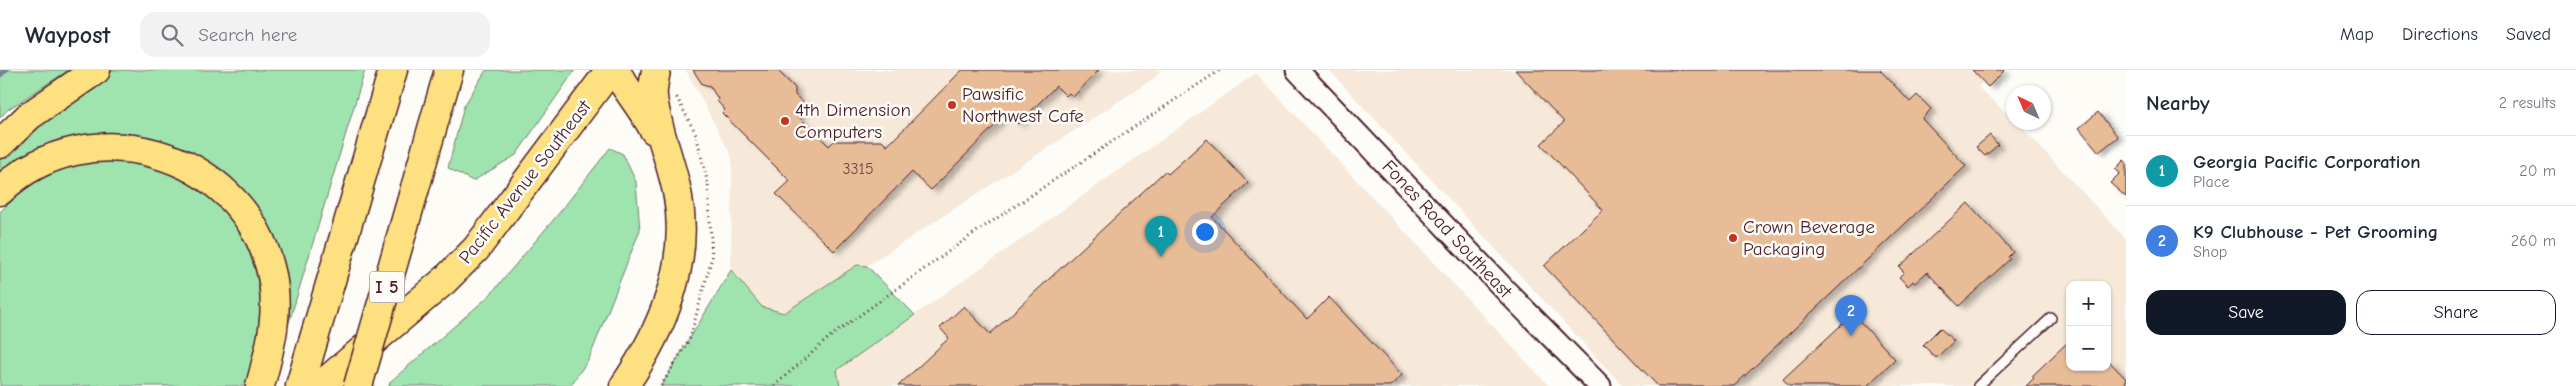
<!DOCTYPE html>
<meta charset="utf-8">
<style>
body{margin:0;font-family:"Comic Neue",sans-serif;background:#f2f2f3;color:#1f2937}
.controls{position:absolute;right:15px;bottom:15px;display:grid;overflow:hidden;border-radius:10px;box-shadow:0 1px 4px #0004}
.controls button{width:45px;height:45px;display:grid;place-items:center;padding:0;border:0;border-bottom:1px solid #e0e1e3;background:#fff;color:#1f2937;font:25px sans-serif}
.compass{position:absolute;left:2006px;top:15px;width:45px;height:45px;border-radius:50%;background:#fff;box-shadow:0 1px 4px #0004;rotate:316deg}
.you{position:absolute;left:1204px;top:161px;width:18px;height:18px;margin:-12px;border:4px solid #fff;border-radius:50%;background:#1a73e8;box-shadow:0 0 0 8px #1a73e833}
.badge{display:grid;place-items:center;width:32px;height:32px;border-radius:50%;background:#111827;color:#fff;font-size:16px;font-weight:700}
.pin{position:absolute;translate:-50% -41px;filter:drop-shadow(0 1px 2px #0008)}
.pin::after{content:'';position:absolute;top:26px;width:18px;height:15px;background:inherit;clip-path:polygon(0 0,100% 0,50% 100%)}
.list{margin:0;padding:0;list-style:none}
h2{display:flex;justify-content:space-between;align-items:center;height:65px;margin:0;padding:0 20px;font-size:21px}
h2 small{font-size:16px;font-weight:400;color:#747a83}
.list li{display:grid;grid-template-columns:32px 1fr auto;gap:15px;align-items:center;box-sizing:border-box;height:70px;padding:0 20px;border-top:1px solid #e0e1e3}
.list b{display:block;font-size:19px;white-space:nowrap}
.list p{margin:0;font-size:16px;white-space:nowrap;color:#747a83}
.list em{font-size:16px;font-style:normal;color:#747a83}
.actions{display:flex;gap:10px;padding:15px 20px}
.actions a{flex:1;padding:11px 0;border:1px solid #111827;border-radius:15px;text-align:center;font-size:18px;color:#111827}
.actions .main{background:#111827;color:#fff}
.icon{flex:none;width:28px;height:28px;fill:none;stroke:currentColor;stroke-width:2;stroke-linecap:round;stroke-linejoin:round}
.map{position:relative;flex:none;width:2126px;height:316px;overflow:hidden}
header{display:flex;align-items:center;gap:30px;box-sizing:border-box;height:70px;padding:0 25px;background:#fff;border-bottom:1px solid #e0e1e3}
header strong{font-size:24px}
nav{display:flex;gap:28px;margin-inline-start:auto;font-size:18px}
.search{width:350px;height:45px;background:#f2f2f3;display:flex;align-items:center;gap:12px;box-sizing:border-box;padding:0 18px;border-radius:15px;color:#747a83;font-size:19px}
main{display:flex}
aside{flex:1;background:#fff}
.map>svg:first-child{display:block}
.built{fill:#f6e9da;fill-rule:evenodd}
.green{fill:#9fe3af;stroke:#74816d}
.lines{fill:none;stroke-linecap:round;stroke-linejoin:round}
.stream{stroke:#6f849c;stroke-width:5}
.building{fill:#e7bc97;stroke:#4a1f2b;filter:url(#shadow)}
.service-casing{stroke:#4a1f2b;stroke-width:12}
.tertiary-casing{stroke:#4a1f2b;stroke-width:25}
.primary-casing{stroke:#4a1f2b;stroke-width:31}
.motorway-casing{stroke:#4a1f2b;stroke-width:31}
.path{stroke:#4a1f2b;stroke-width:3;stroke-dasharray:1 4;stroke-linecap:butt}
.service{stroke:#fdfcf7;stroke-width:9}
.tertiary{stroke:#fdfcf7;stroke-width:21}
.primary{stroke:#fde080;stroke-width:28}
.motorway{stroke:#fde080;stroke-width:28}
.motorway-bridge-casing{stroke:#4a1f2b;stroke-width:31;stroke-linecap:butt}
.motorway-bridge{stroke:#fde080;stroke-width:28}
.poi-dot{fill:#c8321e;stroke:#fdfcf7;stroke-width:2}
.labels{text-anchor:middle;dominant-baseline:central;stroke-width:5;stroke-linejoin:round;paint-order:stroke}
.number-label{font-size:16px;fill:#714646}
.shield{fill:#fdfcf7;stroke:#806168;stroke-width:1}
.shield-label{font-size:18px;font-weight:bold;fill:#4a1f2b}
.poi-label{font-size:19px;fill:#4a1f2b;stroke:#fdfcf7;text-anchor:start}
.street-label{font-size:19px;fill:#4a1f2b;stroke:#fdfcf7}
</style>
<header>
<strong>Waypost</strong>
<div class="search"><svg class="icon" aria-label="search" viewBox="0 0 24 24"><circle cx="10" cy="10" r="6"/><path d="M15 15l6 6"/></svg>Search here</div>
<nav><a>Map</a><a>Directions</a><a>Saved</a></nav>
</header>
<main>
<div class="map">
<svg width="2126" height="316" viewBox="0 0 2126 316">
<defs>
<filter id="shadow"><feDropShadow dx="5.5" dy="3" stdDeviation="2.5" flood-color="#0004"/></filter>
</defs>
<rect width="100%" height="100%" fill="#fdfcf7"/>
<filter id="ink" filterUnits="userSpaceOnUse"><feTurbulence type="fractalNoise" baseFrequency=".02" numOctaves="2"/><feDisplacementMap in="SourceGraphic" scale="10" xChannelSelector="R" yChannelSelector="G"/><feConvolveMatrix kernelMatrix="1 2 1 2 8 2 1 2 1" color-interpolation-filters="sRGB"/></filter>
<g filter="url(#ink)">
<path class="built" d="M686 0H1162L1153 9 867 196 857 195 784 243 762 237 731 200 732 87Z
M1329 0H1993L1978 17 2013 49 2014 52 2019 54 2126 169V316H1623ZM2070 215H2107V297H2070Z
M1256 3 1549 316H840L837 300Z"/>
<path class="green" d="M0 0H69L7 40 0 48Z
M113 0H365L278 289 283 216 173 78 0 108V90L21 67Z
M486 0H575L516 85 473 111 448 98 464 36Z
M610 78 623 84 636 112 640 160 589 289 570 316H389L390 312 489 226 560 142Z
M113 89C130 93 148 94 165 100 232 120 272 202 258 268 255 282 254 305 246 316H0V142C35 106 64 95 113 89Z
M857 195 867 196 915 245 837 300 840 316H661L731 200 762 237 784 243Z"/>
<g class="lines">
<path class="stream" d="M0 5 6 0"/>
</g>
<path class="building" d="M693 0H777L795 18V25L808 37 798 46 829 76 834 71H882L887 76 962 0H1099L1073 27 1069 23 1066 26 1056 16 1018 54 1007 43 931 120 912 102 834 181 776 124 790 111 722 43 725 40 717 31 718 29 710 16 702 14Z
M1515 0H1880L1910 32 1917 25 1931 39 1922 49 1966 96 1734 316H1658L1544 196 1603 140 1541 74 1564 52Z
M1972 0H2005L1988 17Z
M2098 42 2118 67 2099 82 2079 58Z
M1990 65 1998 75 1985 86 1976 77Z
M1207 69 1248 113 1212 147 1307 249 1329 227 1402 305 1390 316H898L949 268 940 258 964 236 990 264 1165 101 1168 104Z
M2124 90 2126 92V127L2110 113 2120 103 2115 99Z
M1968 133 2013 182 2008 187 2010 189 1959 236 1927 202 1915 213 1913 211 1908 216 1899 207 1904 202 1899 197Z
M1853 244 1895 289 1867 316H1789L1783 309Z
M1940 258 1954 271 1936 288 1923 275Z
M2070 270V297H2107V289L2126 309V312L2122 316H2026L2034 308 2032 306Z"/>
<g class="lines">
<g class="service-casing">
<path id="service" d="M1978 316 2051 248"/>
</g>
<g class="tertiary-casing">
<path id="tertiary" d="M1297 0 1508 223 1600 316"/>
</g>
<g class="primary-casing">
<path id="primary" d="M320 316 444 211 476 179 610 0"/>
</g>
<g class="motorway-casing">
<path id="motorway" d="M615 0C627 21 642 38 654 60
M0 74 29 46 96 0
M415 118 449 0
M0 121C87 37 240 81 270 197 281 238 271 276 260 316
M300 316 393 0
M624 316C662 261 690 194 678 127 672 93 657 61 653 27 652 18 655 8 656 0"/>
</g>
<path class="path" d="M661 316 690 268 712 187 708 114 696 64 676 26
M774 316 831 266 973 164 1220 0"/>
<use href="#service" class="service"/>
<use href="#tertiary" class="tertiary"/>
<use href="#primary" class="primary"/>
<use href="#motorway" class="motorway"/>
<g class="motorway-bridge-casing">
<path id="motorway-bridge" d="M358 316 415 118"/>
</g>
<use href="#motorway-bridge" class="motorway-bridge"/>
</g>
</g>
<g class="poi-dot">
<circle cx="952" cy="35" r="5"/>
<circle cx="785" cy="51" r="5"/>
<circle cx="1733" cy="168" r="5"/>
</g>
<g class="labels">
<g class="number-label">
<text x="858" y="99">3315</text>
</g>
<rect class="shield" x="369.5" y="201.5" width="35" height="31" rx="4"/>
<g class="shield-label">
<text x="387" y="217">I 5</text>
</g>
<g class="poi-label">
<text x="962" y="24">Pawsific<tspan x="962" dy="22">Northwest Cafe</tspan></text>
<text x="795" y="40">4th Dimension<tspan x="795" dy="22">Computers</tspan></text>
<text x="1743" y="157">Crown Beverage<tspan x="1743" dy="22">Packaging</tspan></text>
</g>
<g class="street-label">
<text transform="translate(525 112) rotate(-52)">Pacific Avenue Southeast</text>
<text transform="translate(1447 159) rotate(47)">Fones Road Southeast</text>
</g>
</g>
</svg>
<div class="controls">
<button>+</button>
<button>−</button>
</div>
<svg class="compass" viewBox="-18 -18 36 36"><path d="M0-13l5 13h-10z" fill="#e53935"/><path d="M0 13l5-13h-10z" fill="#747a83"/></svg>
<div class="you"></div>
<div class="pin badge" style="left:1161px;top:187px;background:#0f9aa8">1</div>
<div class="pin badge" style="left:1851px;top:266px;background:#3f7fe0">2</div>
</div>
<aside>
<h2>Nearby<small>2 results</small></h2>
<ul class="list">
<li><span class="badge" style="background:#0f9aa8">1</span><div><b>Georgia Pacific Corporation</b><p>Place</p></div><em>20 m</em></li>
<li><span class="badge" style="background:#3f7fe0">2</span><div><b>K9 Clubhouse - Pet Grooming</b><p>Shop</p></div><em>260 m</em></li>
</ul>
<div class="actions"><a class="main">Save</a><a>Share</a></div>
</aside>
</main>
